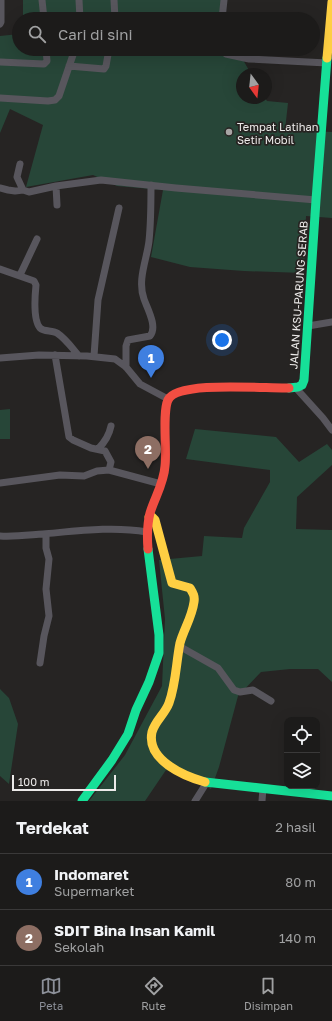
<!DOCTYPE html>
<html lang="id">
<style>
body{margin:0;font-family:"Golos Text",sans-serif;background:#252423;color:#f1f3f6}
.controls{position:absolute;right:12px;bottom:12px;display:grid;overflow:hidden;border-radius:8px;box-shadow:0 4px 16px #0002}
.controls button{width:36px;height:36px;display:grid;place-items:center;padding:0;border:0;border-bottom:1px solid #3a3939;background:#1c1b1a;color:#f1f3f6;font:20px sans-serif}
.compass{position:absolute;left:236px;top:68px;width:36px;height:36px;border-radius:50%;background:#1c1b1a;box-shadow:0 4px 16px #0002;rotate:165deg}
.scale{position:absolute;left:12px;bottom:10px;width:104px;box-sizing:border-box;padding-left:4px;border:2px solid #eceae9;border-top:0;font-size:11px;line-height:14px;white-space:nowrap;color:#eceae9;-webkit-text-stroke:3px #272422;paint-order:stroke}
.you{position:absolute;left:222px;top:340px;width:14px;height:14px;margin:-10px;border:3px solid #fff;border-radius:50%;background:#1a73e8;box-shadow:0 0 0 6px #1a73e833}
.badge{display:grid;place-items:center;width:26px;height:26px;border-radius:50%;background:#8c9099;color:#fff;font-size:13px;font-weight:700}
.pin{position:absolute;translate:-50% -33px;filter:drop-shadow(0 1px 2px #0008)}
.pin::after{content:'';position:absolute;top:21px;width:14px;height:12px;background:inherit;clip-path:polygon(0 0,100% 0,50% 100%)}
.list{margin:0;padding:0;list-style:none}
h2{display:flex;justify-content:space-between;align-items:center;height:52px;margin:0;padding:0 16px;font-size:17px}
h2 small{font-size:13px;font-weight:400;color:#a0a1a2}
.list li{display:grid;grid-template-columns:26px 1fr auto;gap:12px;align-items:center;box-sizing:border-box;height:56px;padding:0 16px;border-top:1px solid #3a3939}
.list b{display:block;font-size:15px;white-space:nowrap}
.list p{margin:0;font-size:13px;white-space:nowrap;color:#a0a1a2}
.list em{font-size:13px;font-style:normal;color:#a0a1a2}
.icon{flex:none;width:22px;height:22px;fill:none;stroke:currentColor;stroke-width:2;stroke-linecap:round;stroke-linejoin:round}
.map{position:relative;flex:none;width:332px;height:801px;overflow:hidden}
.search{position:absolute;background:#1c1b1a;box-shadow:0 4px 16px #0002;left:12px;right:12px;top:12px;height:44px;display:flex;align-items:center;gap:10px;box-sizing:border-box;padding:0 14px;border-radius:22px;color:#a0a1a2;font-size:15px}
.sheet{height:164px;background:#1c1b1a}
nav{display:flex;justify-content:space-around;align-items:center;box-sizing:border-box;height:56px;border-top:1px solid #3a3939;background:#1c1b1a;font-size:11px;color:#a0a1a2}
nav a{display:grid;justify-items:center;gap:2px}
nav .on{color:#8c9099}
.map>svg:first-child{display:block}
.green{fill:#274638}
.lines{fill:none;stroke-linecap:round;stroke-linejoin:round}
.street{stroke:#58565d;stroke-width:7}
.fast{stroke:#16e098;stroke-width:9}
.slow{stroke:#ffcf43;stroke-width:9}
.jam{stroke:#f24e42;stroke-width:9}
.poi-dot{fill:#a7a5a4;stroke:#272422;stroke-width:1.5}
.labels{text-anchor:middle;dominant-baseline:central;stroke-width:3.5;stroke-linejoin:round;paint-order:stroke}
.poi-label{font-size:11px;fill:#eceae9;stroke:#272422;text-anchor:start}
.street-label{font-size:11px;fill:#eceae9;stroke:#272422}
</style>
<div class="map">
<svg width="332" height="801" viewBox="0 0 332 801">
<rect width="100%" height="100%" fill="#262423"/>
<path class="green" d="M23 0H225L222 19H23Z
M19 34V49H237L251 74H242V98H265L267 101 288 103 285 130 332 132V218L306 216 304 273 244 271 190 267 151 257 163 190 117 186 93 175 26 187 43 125 10 109 0 133V36Z
M10 409V439H0V410Z
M195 429 276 437 299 462 327 444 332 450V465L297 497 296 529 332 530V682L318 669H290L261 672 238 696 219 767 211 789 166 770 145 801H89L125 755 162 686 165 619 159 560 202 556 204 536 242 538 244 528 270 482V470L186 459Z
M0 689 9 698 18 724 9 784 0 776Z"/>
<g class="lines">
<path class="street" d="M42 0 44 19
M79 0 80 19
M114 0 115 19
M222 19 224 0
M0 24 1 22V0
M221 49 226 54 249 59 327 63
M46 50 74 52
M0 62 44 64 47 61 46 49
M69 66 104 69 106 66 109 49
M0 98 48 101 55 100 59 96 75 49
M20 164 17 177 23 190
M56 186 57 205
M0 188 8 190 15 191 23 190 29 192 56 186 101 180 176 188 316 200
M0 269 34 281 36 285C35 295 33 320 40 328 44 332 52 330 57 333 66 339 72 348 79 356
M20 275 37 239
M308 326 332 322
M55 355 69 437 73 440 91 448 105 451 111 462 109 470
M94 356 98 300 119 208
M0 358 39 355 87 356 115 359 126 367 140 384 168 399
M126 367V346L128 340 150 336C158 327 147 308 144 299 137 280 147 259 149 241 151 222 151 204 151 185
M295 387 323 418 332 430
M98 449C105 442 109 436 111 426
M0 483 60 475 84 476 97 471 109 470 161 484
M0 536C14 537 29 535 43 534 77 531 113 526 147 532
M179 646 218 668 234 690 240 692 253 690 271 701
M40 663 44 636 49 616 46 589 49 559 46 548V534
M195 801 207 782
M262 801 263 788"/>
<path class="fast" d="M289 388 298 387 302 385 304 380 316 200 327 58
M205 782 332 796
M82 801 112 760 128 734 136 710 149 682 159 653V635L148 549"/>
<path class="slow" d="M327 58 332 2
M149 517H152L155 520 172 583 190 588C193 593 195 596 194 602 192 617 184 629 180 643 176 663 176 684 169 703 165 714 155 721 152 732 146 760 184 776 205 782"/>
<path class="jam" d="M148 549C147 537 147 525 150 513 155 497 164 483 165 466 167 450 162 413 168 400 177 380 268 389 289 388"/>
</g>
<circle class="poi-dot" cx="229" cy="132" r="4"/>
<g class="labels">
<g class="poi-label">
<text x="237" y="126">Tempat Latihan<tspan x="237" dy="13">Setir Mobil</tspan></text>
</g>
<g class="street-label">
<text transform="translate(298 295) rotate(-86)">JALAN KSU-PARUNG SERAB</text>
</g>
</g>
</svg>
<div class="controls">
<button><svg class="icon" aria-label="locate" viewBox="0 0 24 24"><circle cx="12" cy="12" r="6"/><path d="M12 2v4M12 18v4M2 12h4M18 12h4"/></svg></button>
<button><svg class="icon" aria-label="layers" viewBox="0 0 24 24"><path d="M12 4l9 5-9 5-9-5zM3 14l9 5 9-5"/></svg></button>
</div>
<svg class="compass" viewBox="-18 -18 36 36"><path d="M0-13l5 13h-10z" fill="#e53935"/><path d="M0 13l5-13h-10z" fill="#a0a1a2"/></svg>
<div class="scale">100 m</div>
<div class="you"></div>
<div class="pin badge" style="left:151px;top:378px;background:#3f7fe0">1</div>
<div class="pin badge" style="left:148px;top:469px;background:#8d6e63">2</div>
<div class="search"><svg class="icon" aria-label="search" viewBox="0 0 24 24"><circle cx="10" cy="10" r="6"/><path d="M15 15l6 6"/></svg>Cari di sini</div>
</div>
<section class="sheet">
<h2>Terdekat<small>2 hasil</small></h2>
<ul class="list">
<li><span class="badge" style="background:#3f7fe0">1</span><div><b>Indomaret</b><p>Supermarket</p></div><em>80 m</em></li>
<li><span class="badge" style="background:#8d6e63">2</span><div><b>SDIT Bina Insan Kamil</b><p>Sekolah</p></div><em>140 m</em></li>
</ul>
</section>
<nav>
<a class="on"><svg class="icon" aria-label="map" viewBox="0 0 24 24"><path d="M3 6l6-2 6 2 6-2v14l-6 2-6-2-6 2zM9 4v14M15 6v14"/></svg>Peta</a>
<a><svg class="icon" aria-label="directions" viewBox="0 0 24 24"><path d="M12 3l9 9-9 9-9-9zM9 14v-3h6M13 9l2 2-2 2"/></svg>Rute</a>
<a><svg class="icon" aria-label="saved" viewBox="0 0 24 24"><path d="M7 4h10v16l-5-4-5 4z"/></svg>Disimpan</a>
</nav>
